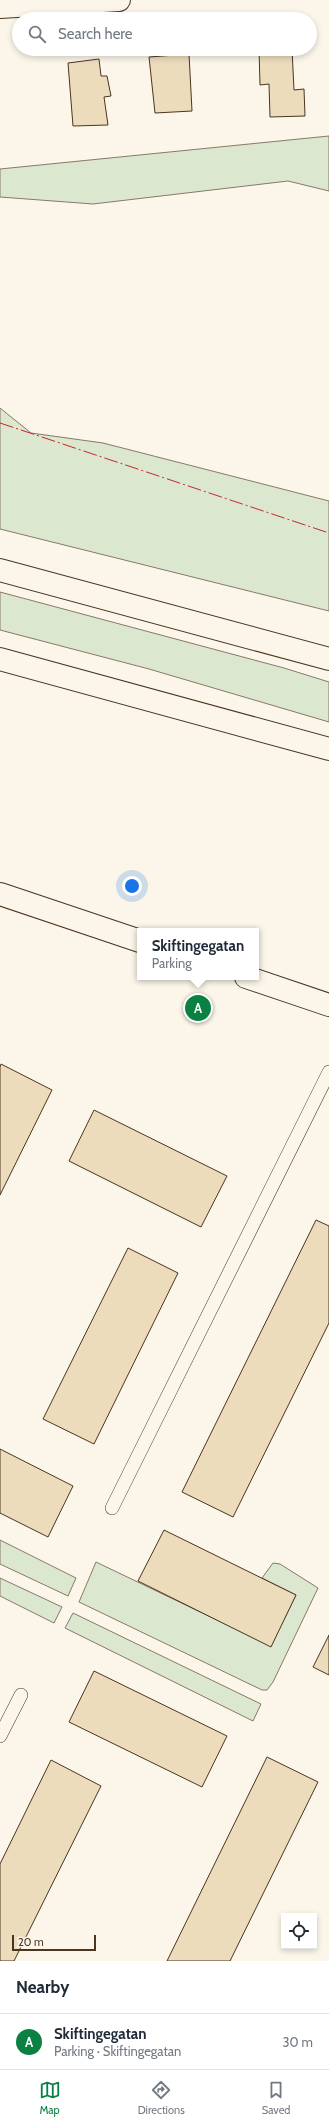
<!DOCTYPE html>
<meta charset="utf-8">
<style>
body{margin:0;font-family:Cabin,sans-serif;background:#f2f2f3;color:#1f2937}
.controls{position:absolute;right:12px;bottom:12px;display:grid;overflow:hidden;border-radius:0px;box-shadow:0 2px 6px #0003}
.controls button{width:36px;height:36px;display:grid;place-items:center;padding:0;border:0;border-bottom:1px solid #e0e1e3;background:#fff;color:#1f2937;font:20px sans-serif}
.scale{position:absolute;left:12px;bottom:10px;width:84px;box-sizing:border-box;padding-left:4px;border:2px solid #4a3520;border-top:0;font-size:11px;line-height:14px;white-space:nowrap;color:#4a3520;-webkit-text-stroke:3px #fbf6e9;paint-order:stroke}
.you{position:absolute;left:132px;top:886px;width:14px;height:14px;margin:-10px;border:3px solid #fff;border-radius:50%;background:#1a73e8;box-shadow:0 0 0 6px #1a73e833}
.badge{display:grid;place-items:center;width:26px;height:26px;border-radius:50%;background:#0b8043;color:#fff;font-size:13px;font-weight:700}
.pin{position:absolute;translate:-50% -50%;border:2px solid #fff;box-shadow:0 1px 4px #0006}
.popup{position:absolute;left:137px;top:928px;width:122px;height:52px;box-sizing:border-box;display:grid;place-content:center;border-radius:0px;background:#fff;filter:drop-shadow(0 1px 3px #0005);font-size:13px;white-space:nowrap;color:#747a83}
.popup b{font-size:15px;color:#1f2937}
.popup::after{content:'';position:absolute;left:50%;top:100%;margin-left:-8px;border:8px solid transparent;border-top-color:#fff}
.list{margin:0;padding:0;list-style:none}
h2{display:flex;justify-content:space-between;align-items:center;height:52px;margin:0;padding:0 16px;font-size:17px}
h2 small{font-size:13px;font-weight:400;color:#747a83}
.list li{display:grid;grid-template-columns:26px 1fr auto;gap:12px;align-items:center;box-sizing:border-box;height:56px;padding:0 16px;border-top:1px solid #e0e1e3}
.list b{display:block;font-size:15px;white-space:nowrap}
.list p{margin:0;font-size:13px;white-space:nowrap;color:#747a83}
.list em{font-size:13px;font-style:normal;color:#747a83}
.icon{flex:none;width:22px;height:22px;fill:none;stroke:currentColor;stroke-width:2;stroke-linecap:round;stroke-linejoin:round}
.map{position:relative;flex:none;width:329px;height:1961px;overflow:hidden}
.search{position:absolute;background:#fff;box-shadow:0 2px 6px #0003;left:12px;right:12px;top:12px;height:44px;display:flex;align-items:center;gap:10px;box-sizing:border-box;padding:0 14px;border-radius:22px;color:#747a83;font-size:15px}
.sheet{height:108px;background:#fff}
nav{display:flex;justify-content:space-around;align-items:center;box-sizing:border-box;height:56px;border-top:1px solid #e0e1e3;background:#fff;font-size:11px;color:#747a83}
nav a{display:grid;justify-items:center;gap:2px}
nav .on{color:#0b8043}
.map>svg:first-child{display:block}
.green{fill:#dce7d0;stroke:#887966}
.building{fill:#ecdcbc;stroke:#4a3520}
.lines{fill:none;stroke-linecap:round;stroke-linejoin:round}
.lane-casing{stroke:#4a3520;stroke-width:14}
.street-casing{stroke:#4a3520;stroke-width:24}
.highway-casing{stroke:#4a3520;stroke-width:24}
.lane{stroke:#fbf6e9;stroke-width:13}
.street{stroke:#fbf6e9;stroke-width:22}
.highway{stroke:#fbf6e9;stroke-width:22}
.power{stroke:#c62828;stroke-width:1;stroke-dasharray:14 3 2 3;stroke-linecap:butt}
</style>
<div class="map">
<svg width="329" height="1961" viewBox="0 0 329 1961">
<rect width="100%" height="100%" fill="#fbf6e9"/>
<path class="green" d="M329 136V191L288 181 93 204 0 197V169Z
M0 408 31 433 103 443 329 501V611L0 529Z
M0 592 284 668 329 682V722L149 669 0 630Z
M0 1540 76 1578 68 1596 0 1564Z
M96 1562 271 1646 296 1595 262 1578 273 1563 280 1564 318 1588 273 1682 267 1690H262L79 1602Z
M0 1578 62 1607 54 1623 0 1596Z
M73 1613 261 1704 253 1721 65 1628Z"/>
<path class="building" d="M259 49H292L294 90 304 89 305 116 270 117 269 84 260 85Z
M189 54 192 111 155 113 149 57Z
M99 59 101 76H107L111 96 104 97 108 125 73 126 68 63Z
M1 1064 52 1090 0 1195V1067Z
M94 1110 227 1176 201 1227 69 1161Z
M316 1220 329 1226V1323L233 1517 182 1492Z
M128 1248 178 1273 94 1444 43 1419Z
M0 1449 73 1486 48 1537 0 1513Z
M164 1530 296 1595 271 1647 138 1581Z
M329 1635V1675L313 1667Z
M94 1671 227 1736 202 1787 69 1722Z
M267 1757 318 1782 230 1961H167Z
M51 1760 101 1786 14 1961H0V1864Z"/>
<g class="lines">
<g class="lane-casing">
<path id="lane" d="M112 1508 329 1072
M0 1736 21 1695"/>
</g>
<g class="street-casing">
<path id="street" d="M0 7 119 0
M0 894 140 941
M246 977 329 1005"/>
</g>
<g class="highway-casing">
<path id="highway" d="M0 570 329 659
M0 659 329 749"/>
</g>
<use href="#lane" class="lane"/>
<use href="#street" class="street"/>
<use href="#highway" class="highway"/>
<path class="power" d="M0 423 329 533"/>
</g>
</svg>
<div class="controls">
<button><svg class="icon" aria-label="locate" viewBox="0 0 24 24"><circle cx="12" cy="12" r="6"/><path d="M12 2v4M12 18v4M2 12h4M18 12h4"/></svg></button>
</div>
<div class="scale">20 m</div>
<div class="you"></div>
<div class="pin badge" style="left:198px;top:1008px">A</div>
<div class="popup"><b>Skiftingegatan</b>Parking</div>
<div class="search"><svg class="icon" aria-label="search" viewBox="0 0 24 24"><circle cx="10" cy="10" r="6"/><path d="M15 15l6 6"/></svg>Search here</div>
</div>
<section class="sheet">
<h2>Nearby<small></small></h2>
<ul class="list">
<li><span class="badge">A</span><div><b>Skiftingegatan</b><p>Parking · Skiftingegatan</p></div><em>30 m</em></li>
</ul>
</section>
<nav>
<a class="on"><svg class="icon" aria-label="map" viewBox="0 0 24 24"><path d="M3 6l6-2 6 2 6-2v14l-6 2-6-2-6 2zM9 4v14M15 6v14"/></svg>Map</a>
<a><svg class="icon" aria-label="directions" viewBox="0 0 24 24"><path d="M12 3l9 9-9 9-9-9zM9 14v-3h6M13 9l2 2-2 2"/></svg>Directions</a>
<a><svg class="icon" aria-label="saved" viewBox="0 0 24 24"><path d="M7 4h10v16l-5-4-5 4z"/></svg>Saved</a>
</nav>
